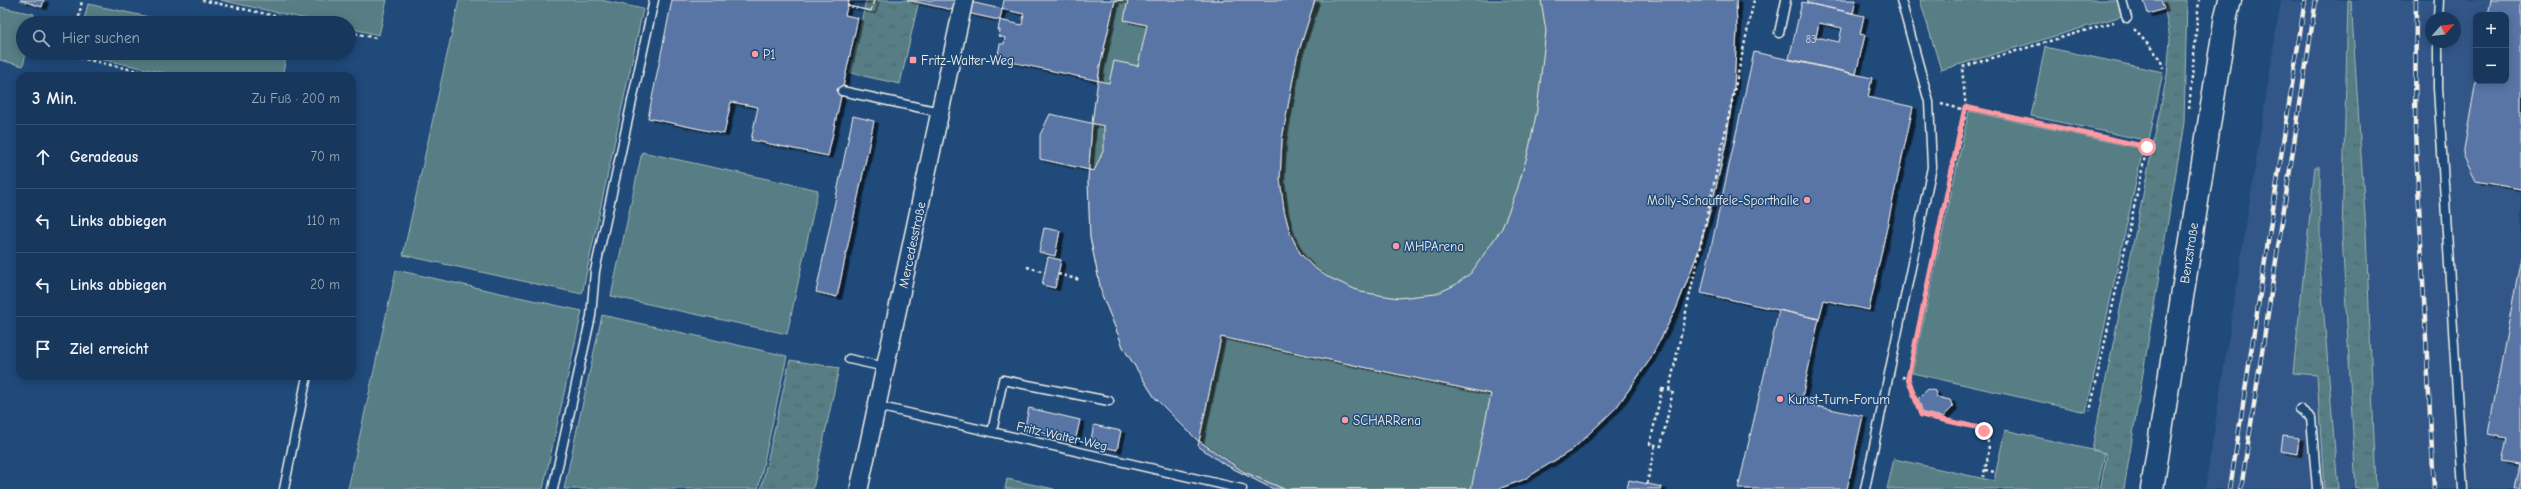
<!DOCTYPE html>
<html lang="de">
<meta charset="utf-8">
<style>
body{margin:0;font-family:"Comic Neue",sans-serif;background:#244365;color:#f1f3f6}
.controls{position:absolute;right:12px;top:12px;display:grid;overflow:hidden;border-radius:8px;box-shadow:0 2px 10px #0003}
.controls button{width:36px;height:36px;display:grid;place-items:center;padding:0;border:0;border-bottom:1px solid #365272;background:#17385c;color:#f1f3f6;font:20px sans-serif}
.compass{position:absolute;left:2425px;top:12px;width:36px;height:36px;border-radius:50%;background:#17385c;box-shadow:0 2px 10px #0003;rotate:63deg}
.stop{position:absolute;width:12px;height:12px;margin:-9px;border:3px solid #ff9aa2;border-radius:50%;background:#fff}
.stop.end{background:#ff9aa2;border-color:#fff;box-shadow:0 1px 4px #0008}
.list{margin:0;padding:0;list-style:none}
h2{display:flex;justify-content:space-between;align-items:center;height:52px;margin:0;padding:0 16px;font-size:17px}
h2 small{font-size:13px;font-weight:400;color:#9eacbb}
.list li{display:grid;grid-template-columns:26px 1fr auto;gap:12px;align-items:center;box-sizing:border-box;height:64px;padding:0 16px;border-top:1px solid #365272}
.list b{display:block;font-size:15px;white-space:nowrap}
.list em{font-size:13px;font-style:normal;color:#9eacbb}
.icon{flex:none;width:22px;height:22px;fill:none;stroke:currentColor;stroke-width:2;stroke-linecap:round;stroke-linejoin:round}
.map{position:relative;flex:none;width:2521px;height:489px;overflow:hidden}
.search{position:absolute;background:#17385c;box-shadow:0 2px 10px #0003;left:16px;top:16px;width:340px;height:44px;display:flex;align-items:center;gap:10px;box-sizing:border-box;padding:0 14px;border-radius:22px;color:#9eacbb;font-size:15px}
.panel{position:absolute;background:#17385c;box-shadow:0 2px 10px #0003;left:16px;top:72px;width:340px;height:308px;border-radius:12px}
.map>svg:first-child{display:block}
.built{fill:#305787;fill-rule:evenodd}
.grass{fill:url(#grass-tufts);stroke:#a6b8b6}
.garden{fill:#577e84;stroke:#a6b8b6}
.building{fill:#5975a6;stroke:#f4f1e8;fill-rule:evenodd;filter:url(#shadow)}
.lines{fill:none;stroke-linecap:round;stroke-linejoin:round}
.service-casing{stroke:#f4f1e8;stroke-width:11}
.minor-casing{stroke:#f4f1e8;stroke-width:20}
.secondary-casing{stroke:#f4f1e8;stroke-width:25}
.path{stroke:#f4f1e8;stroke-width:2.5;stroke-dasharray:3 3;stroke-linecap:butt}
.service{stroke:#1f4a7a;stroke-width:8}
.minor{stroke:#1f4a7a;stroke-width:17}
.secondary{stroke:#1f4a7a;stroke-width:22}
.rail-casing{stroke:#f4f1e8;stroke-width:4.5}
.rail{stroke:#1f4a7a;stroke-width:3;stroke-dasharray:9;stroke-linecap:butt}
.route{stroke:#ff9aa2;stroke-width:5}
.poi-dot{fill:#ff9aa2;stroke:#1f4a7a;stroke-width:1.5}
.labels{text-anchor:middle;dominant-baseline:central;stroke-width:3;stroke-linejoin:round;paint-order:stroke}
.number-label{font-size:11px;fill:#cdd2d8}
.poi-label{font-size:13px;fill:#f4f1e8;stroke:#1f4a7a;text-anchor:start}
.street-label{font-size:13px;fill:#f4f1e8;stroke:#1f4a7a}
</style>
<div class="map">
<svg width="2521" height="489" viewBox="0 0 2521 489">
<defs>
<pattern id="grass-tufts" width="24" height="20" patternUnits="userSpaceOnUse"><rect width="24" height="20" fill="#577e84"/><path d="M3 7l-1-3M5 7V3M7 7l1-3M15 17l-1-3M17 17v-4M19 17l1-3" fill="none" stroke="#516668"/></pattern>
<filter id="shadow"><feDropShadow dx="4.5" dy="2.5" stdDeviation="0" flood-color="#0009"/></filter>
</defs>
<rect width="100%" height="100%" fill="#1f4a7a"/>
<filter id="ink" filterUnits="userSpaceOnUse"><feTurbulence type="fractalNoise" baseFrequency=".025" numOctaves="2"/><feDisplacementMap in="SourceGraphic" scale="8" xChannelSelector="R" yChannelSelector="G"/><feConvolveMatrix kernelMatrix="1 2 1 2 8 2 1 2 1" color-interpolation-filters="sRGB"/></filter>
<g filter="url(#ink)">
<path class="built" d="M2281 0H2521V489H2205ZM2476 15H2506V81H2476ZM2431 18H2455V42H2431Z"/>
<path class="grass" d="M866 0H919L900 84 850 73Z
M2163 0H2187L2184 123 2124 489H2100L2107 454 2092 449 2167 75 2170 39Z
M2348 0H2351L2366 231 2376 489H2356L2342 234Z
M2315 167H2320V267L2338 489H2324L2317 375 2293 373Z
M790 360 839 368 813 489H761Z"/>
<path class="garden" d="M220 0H387L379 35 349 28V23H325Z
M459 0H601L643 9 582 294 403 255Z
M1115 0H1736C1741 132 1702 303 1616 407 1604 421 1580 436 1564 448 1551 458 1538 470 1524 479 1516 484 1506 486 1498 489H1284L1244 472 1196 439 1155 398 1124 349 1102 295 1090 237 1088 180 1092 123 1100 66Z
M1920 0H2117L2122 16 1941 70Z
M88 4 177 23H83Z
M0 7 34 14 32 23H23V53H26L23 66 0 60Z
M2045 47 2163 72 2149 141 2031 116Z
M287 53 282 76H179L77 54Z
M1969 111 2143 149 2086 412 1912 373Z
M642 152 818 190 787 334 611 296Z
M396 270 582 311 543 489H348Z
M602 315 787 356 758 489H564Z
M2005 430 2105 453 2097 489H1887L1894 459 1994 481Z
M1007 479 1054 489H1005Z"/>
<path class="building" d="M20 0H44L42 7Z
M672 0H849L845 15 858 18 828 156 751 140 758 107 731 102 724 134 648 118Z
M849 0H874L871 11 848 6Z
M849 0H874L871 11 848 6Z
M907 0H961L1024 14 1022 25Z
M1004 0H1128L1124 20 1147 25 1138 66 1114 61 1109 83 997 59 1000 44H1004L1005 38 999 36 1000 30H998Z
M1115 0H1315L1297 57 1282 139 1280 179 1284 210 1290 233 1300 253 1312 266 1326 276 1361 292 1398 298 1436 294 1455 285 1471 273 1502 228 1517 190 1528 153 1537 110 1546 31 1541 0H1736L1737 30 1734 86 1726 143 1713 200 1697 255 1676 309 1649 361 1616 408 1572 450 1523 480 1498 489H1284L1244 472 1196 439 1155 398 1124 349 1102 295 1090 237 1088 180 1092 123 1100 66Z
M1808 0H1856L1853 13 1807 3Z
M2144 0H2161L2164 9 2148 14Z
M2491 0H2521V189L2476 181 2463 155 2476 81H2506V15H2488Z
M1802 2 1864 16 1860 34 1865 35 1856 74 1789 59ZM1819 23 1842 28 1839 42 1816 37Z
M1754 52 1872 78 1868 97 1913 107 1869 310 1824 300 1819 319 1701 293Z
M1050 114 1104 126V149L1094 171 1040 159V135Z
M853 116 874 121 837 297 816 292Z
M1044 228 1060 231 1055 256 1039 252Z
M1048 257 1061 260 1055 288 1042 285Z
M2521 257V489H2515L2520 465 2502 462 2507 438 2488 434Z
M1779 310 1819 319 1801 403 1863 416 1847 489H1738Z
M1221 337 1491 394 1471 489H1273L1222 463 1198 446Z
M1928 389 1935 391 1937 397 1950 400 1953 407 1943 417 1923 413 1918 399Z
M1029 408 1080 420 1075 442 1024 430Z
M1094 425 1121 431 1117 450 1090 444Z
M2283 436 2299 438 2297 454 2281 451Z
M1629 480 1662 487 1661 489H1627Z"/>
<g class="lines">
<g class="service-casing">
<path id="service" d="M2122 0 2127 18
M2438 18 2439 0
M1779 33 1786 0
M2438 42V88L2463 489
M842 91 940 112
M849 359 885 367
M877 406 1242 489
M2300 409 2311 418 2317 489
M992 432 1003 380 1109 401
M284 489 307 376
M553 489 591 316 595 271 654 0
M1865 489 1932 167 1929 102 1901 0"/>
</g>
<g class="minor-casing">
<path id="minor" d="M859 489 964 0"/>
</g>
<g class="secondary-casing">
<path id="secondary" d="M2152 489 2226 16 2230 0"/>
</g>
<path class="path" d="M202 0 308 23
M78 23 82 0
M2134 29 2160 58 2163 68
M349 32 376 38
M72 53 71 56 160 76
M1941 104 1966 110
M1965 107 2147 147 2090 411
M2189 109 2199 0
M1027 267 1045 272
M1058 274 1080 280
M1902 377 1908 378 1921 415 1980 428C1995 444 1987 459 1983 477
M1908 378 1966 110 1962 67 2114 22
M1662 389 1673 391 1661 446 1650 444Z
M1669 390 1754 0
M1985 470 1995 472
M1647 484 1655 445"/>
<use href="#service" class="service"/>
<use href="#minor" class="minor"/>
<use href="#secondary" class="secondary"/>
<g class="rail-casing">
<path id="rail" d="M2416 0 2415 130 2434 489
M2230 489 2305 0
M2241 489 2316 0"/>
</g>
<use href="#rail" class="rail"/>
</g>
</g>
<g class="lines" filter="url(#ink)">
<path class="route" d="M1984 431 1980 428 1921 415 1908 378 1965 107 2147 147"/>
</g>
<g class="poi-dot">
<circle cx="755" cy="54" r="4"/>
<rect x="909" y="56" width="8" height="8" rx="2"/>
<circle cx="1807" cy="200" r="4"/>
<circle cx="1396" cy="246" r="4"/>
<circle cx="1780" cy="399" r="4"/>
<circle cx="1345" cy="420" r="4"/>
</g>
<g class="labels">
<g class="number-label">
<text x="1811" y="39">83</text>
</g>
<g class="poi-label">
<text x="763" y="54">P1</text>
<text x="921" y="60">Fritz-Walter-Weg</text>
<text x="1799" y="200" text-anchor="end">Molly-Schauffele-Sporthalle</text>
<text x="1404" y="246">MHPArena</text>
<text x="1788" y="399">Kunst-Turn-Forum</text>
<text x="1353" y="420">SCHARRena</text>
</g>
<g class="street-label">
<text transform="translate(912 245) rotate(-78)">Mercedesstraße</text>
<text transform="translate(2189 253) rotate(-81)">Benzstraße</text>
<text transform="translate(1062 436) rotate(13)">Fritz-Walter-Weg</text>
</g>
</g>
</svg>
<div class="controls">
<button>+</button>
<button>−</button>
</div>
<svg class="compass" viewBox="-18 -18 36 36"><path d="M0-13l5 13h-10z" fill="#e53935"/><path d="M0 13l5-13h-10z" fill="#9eacbb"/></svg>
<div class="stop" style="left:2147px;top:147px"></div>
<div class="stop end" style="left:1984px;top:431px"></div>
<div class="search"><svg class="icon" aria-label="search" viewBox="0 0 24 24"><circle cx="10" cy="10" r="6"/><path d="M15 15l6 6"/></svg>Hier suchen</div>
<section class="panel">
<h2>3 Min.<small>Zu Fuß · 200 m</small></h2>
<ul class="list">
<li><svg class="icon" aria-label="ahead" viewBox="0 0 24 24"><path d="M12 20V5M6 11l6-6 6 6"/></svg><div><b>Geradeaus</b></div><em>70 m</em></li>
<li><svg class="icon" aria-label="left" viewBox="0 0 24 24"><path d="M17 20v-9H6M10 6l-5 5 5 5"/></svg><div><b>Links abbiegen</b></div><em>110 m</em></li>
<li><svg class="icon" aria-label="left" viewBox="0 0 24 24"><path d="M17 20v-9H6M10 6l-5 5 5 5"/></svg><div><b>Links abbiegen</b></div><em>20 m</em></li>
<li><svg class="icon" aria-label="arrive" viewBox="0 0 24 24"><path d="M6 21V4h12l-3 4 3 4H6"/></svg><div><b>Ziel erreicht</b></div></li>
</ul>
</section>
</div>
